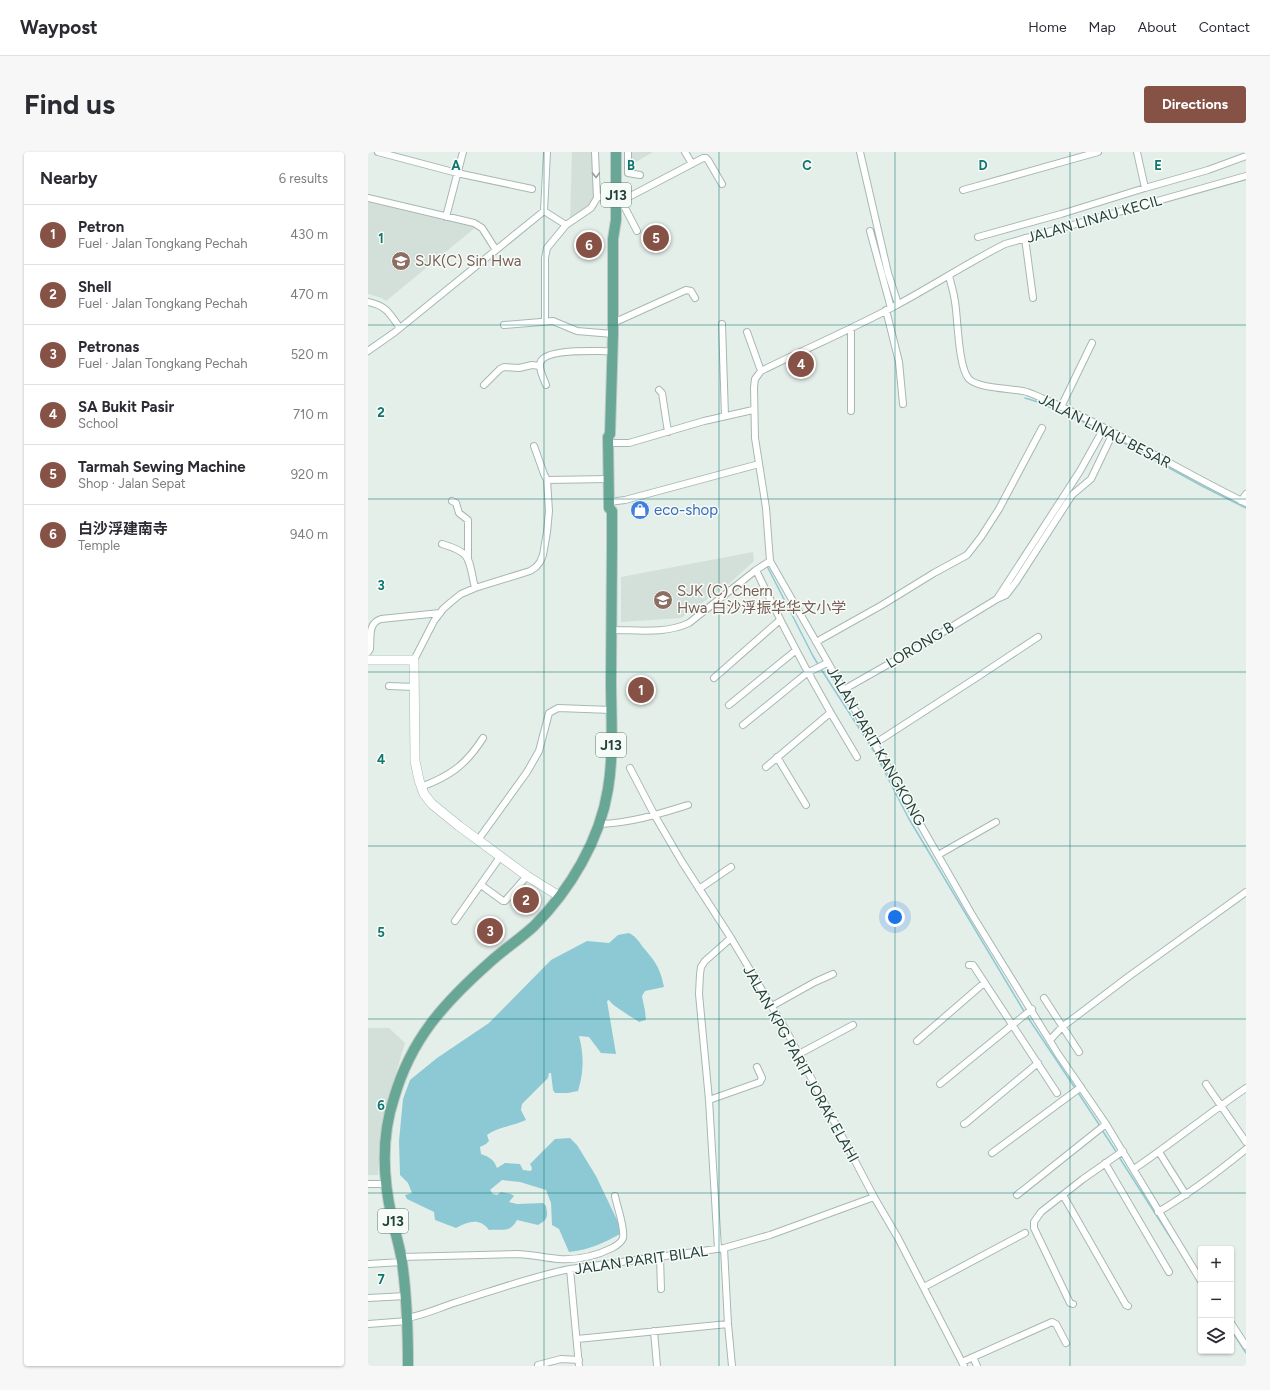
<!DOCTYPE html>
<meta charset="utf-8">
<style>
body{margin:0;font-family:Figtree,"Noto Sans SC",sans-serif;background:#f7f7f7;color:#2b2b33}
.controls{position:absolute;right:12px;bottom:12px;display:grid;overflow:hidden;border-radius:4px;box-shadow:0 1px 3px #0004}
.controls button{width:36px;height:36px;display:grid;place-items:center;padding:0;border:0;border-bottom:1px solid #e1e1e2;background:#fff;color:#2b2b33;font:20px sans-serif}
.you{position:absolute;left:527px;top:765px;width:14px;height:14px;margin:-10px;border:3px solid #fff;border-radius:50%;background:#1a73e8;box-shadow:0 0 0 6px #1a73e833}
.badge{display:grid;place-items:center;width:26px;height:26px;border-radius:50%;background:#865245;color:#fff;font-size:13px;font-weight:700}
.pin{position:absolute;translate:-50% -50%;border:2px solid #fff;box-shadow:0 1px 4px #0006}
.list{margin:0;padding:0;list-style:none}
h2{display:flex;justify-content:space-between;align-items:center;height:52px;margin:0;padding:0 16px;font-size:17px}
h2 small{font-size:13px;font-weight:400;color:#7c7c81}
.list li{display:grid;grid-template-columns:26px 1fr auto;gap:12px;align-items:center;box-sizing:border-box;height:60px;padding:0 16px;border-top:1px solid #e1e1e2}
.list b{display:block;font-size:15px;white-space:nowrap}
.list p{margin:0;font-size:13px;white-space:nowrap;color:#7c7c81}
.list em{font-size:13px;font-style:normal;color:#7c7c81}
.icon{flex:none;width:22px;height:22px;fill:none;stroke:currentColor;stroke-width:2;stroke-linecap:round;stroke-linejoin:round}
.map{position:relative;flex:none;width:878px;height:1214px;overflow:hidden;border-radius:4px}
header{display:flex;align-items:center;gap:24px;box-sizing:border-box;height:56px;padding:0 20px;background:#fff;border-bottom:1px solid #e1e1e2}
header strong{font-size:19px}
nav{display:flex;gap:22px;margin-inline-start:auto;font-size:14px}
.intro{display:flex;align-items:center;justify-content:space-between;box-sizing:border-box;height:96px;padding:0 24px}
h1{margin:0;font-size:28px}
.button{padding:10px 18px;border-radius:4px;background:#865245;color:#fff;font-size:14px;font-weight:700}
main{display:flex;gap:24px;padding:0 24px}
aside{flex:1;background:#fff;border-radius:4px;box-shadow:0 1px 3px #0004}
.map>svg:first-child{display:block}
.built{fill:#d3dfd9}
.water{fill:#8cc9d5}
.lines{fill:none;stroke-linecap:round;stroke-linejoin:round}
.stream{stroke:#8cc9d5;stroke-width:1.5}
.street-casing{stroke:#a7b8b2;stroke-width:8}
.secondary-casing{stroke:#a3bbb3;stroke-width:10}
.primary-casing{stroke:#c1cac8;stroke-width:12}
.street{stroke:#fff;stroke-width:6}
.secondary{stroke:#fff;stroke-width:9}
.primary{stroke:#68a696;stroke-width:10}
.oneway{stroke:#91a09c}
.grid{fill:none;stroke:#0f766e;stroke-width:1;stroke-opacity:0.55}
.labels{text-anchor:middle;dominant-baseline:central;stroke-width:3;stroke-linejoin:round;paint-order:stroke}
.shield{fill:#f6fbf8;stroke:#627a73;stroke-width:1}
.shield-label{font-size:14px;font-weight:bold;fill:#23423a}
.street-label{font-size:15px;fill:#23423a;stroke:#f6fbf8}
.education-label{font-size:15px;fill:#785e54;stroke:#f6fbf8;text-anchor:start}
.shop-label{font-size:15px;fill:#366cbe;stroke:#f6fbf8;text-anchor:start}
.grid-label{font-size:13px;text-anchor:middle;font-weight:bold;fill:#0f766e;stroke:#f6fbf8;stroke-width:3;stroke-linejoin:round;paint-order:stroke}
</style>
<header>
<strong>Waypost</strong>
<nav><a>Home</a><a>Map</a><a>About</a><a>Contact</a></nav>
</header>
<div class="intro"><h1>Find us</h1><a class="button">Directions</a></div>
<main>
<aside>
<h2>Nearby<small>6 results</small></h2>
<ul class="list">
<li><span class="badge">1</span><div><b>Petron</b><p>Fuel · Jalan Tongkang Pechah</p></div><em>430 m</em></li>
<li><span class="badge">2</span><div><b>Shell</b><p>Fuel · Jalan Tongkang Pechah</p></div><em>470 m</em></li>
<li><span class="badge">3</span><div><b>Petronas</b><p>Fuel · Jalan Tongkang Pechah</p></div><em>520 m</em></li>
<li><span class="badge">4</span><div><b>SA Bukit Pasir</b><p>School</p></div><em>710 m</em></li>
<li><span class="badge">5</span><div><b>Tarmah Sewing Machine</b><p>Shop · Jalan Sepat</p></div><em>920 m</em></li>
<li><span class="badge">6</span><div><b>白沙浮建南寺</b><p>Temple</p></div><em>940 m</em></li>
</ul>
</aside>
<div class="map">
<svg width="878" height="1214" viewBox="0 0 878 1214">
<rect width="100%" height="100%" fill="#e5efea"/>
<path class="built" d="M204 0H229L230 36 222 55 202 68Z
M258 0H285L258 16Z
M0 49 102 72 108 75 18 149 14 146 0 142Z
M385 400 386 409 363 430 313 466 253 470V425Z
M0 876H21L37 891 16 961 10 1023H0Z"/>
<path class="water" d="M261 781C267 784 270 788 274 794 287 809 292 815 296 835L277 839 274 844 277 859 278 868 271 870C264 865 243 853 241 848L239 849 248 902 233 901 221 885 211 884C216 903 216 920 210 939L200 941H187L185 938 183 921H181L180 926 154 952 153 958 158 968C145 974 130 975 119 983L121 989 118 992 112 995 113 1002C122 1005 126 1008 129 1016L137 1011 152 1012 155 1018 163 1019 164 1016 162 1012 187 987 202 986 209 993 228 1024 251 1072 252 1082C234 1092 220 1098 201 1100L191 1077 184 1073 183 1051 178 1038 152 1030 134 1028 122 1038 125 1042 129 1043 133 1040 143 1042 146 1044 141 1050 149 1052 175 1051 178 1054C180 1065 180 1067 170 1073L149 1068C142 1081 135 1077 121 1078 111 1065 100 1070 88 1076L67 1068 66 1060 39 1047 37 1043 44 1041 40 1031 32 1023 31 989 35 947 42 928 69 906 121 871 183 808 219 789 241 791 250 783Z"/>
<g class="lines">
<path class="stream" d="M657 246 670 250 734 278
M745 285 834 334 878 356
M399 414 445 504 451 514
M453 517 507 601 541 667 657 861
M659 864 707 936
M709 939 732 974
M734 978 749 1001
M751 1005 806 1091
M863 1178 878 1201"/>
<g class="street-casing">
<path id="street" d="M10 0 89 21 164 37
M227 0 229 46
M260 0V21L272 23
M317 0 324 12
M492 0 520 121 530 152
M777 36 840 18 878 4
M595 38 730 0
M0 46 106 71 114 76 128 98
M176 59 198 73 223 56 229 46 241 42
M78 65 95 0
M269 79 254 50 255 48 335 6H338L340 8 354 32
M502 79 523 156
M610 85 693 62 777 36 769 0
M657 86 665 146
M581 124C583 132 586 141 587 150 590 167 590 215 601 227 611 237 645 236 659 240 665 242 671 245 676 247 746 277 810 318 878 351
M0 150C19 154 21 161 32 176
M518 158 531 210 535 252
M177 169V106L179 96 198 73
M245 171 318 138 323 139 327 146
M354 172 357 264
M136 173 185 169 209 179 245 182
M379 180 393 219
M0 199 27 180 176 59 179 0
M116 233 132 217 136 215 151 216 164 213 172 214
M178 233C176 227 171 218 172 212 174 195 231 200 244 199
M291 238 294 241 300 280
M693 255 724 191
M483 259V176
M240 291H261L336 269 385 258
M179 328 240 327
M84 349 88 351 91 361 100 368V405
M873 349 878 342
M241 350 257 348 391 312
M74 392C105 401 100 407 107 436
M388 418C419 484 451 543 489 605
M629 447 712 319 736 276
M244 478C269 478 298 482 321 471L388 418 402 409
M448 490 514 453 566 421 599 403 613 385 631 357 674 276
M0 500 2 497C3 484 0 471 13 467L72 461
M46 508 66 469 75 457 83 450 93 442 107 436 162 419 168 415 172 410 175 403 179 380 181 359 179 328 176 322 166 294
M346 526 412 468
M21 534 46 535
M475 538 547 497 629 447 638 443 648 430 704 343 723 327 745 281
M361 553 427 499
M375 573 439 521 459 511
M506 592 611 524 670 485
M409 605 438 653
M398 615 462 561
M262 616 287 664 314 710 363 786 419 880 506 1045 530 1086 596 1214
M53 635C82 624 98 613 115 586
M232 672C263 671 291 662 320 653
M110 688 159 620 171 599 181 561 190 556 243 558
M570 703 628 670
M113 733 135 749H137L159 724
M331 737 363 715
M87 769 132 705
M601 813H605L689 941
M676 846 711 900
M404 854 447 830 465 822
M682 888 694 875 760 825 878 740
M549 889 616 831
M431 902 485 873
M572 932 664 857
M838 932 878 990
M341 948 392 930 394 926 389 915
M596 972 598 971 670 911
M791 1000 818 1043
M624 1001 713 935
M737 1011 801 1120
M766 1017C804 991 840 962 878 936
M0 1032H18
M649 1043 738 972
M695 1043 758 1153 760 1154
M790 1060C822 1041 850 1020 878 997
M356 1096 360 1172 364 1214
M350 1097 341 948 331 842 332 822 333 815 337 809 363 786
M33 1105 148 1102C163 1102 176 1106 191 1107 208 1108 228 1104 244 1096 248 1094 253 1091 255 1086 257 1075 249 1055 247 1044
M292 1105 293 1137
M0 1112 34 1110
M202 1117 211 1214
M833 1129 738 972 690 902 603 761 402 409 398 356 387 286 386 235 387 227 393 219C437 197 482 178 525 155 563 135 599 111 637 92L878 24
M556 1135 657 1081
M0 1146 38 1144
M705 1152 702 1151 666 1076V1070L673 1060 715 1027 755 999
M39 1166C56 1163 71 1156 86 1151 124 1139 162 1125 202 1117L356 1096 402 1083 506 1045
M863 1171 878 1194
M0 1172 40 1169
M286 1179 289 1214
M209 1187 360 1172
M605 1205 609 1214
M594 1210 684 1170 688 1172 698 1191
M170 1213 193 1207 211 1208"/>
</g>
<g class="secondary-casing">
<path id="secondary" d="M0 508H46L47 609 51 628 56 642 64 652 91 674 159 724 191 744"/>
</g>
<g class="primary-casing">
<path id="primary" d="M40 1214C40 1179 39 1145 34 1110 32 1095 27 1081 24 1066 15 1027 13 985 26 946 43 887 76 851 121 811 135 798 152 787 166 774 202 738 232 688 240 637 246 601 243 564 243 528 243 483 244 438 244 393V359L241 356 240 285 242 282 245 182V87L248 68V0"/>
</g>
<use href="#street" class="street"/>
<use href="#secondary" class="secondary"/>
<use href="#primary" class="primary"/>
</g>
<defs><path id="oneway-chevron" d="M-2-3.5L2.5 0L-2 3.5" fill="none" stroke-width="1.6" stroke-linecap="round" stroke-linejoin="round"/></defs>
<use class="oneway" href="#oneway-chevron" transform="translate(228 23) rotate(88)"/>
<path class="grid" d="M176 0V1214M351 0V1214M527 0V1214M702 0V1214M0 173H878M0 347H878M0 520H878M0 694H878M0 867H878M0 1041H878"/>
<defs>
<g id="school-disc" transform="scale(1)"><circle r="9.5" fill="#8d6e63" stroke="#f6fbf8"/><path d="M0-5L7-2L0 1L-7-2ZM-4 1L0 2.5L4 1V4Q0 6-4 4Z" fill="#fff"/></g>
<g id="shop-disc" transform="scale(1)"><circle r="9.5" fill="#3f7fe0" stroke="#f6fbf8"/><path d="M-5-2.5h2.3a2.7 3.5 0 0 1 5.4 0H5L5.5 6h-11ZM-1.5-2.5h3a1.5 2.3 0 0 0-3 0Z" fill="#fff"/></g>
</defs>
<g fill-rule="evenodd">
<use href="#school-disc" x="33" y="109"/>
<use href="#shop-disc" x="272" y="358"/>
<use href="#school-disc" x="295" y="448"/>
</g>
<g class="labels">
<g class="shield">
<rect x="233" y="31" width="30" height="24" rx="3"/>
<rect x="228" y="581" width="30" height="24" rx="3"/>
<rect x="10" y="1057" width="30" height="24" rx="3"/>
</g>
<g class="shield-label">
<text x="248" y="43">J13</text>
<text x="243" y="593">J13</text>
<text x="25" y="1069">J13</text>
</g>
<g class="street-label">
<text transform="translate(726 67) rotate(-16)">JALAN LINAU KECIL</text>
<text transform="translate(737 279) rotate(27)">JALAN LINAU BESAR</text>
<text transform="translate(552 493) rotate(-31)">LORONG B</text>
<text transform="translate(508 594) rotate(60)">JALAN PARIT KANGKONG</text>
<text transform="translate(433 912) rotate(61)">JALAN KPG PARIT JORAK ELAHI</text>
<text transform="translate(273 1108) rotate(-8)">JALAN PARIT BILAL</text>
</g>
<g class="education-label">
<text x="47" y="109">SJK(C) Sin Hwa</text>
<text x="309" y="439">SJK (C) Chern<tspan x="309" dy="17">Hwa 白沙浮振华华文小学</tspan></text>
</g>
<g class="shop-label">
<text x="286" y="358">eco-shop</text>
</g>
</g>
<g class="grid-label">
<text x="88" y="18">A</text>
<text x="263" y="18">B</text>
<text x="439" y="18">C</text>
<text x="615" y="18">D</text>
<text x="790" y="18">E</text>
<text x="13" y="91">1</text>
<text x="13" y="265">2</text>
<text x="13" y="438">3</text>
<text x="13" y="612">4</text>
<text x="13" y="785">5</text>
<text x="13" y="958">6</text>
<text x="13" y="1132">7</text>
</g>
</svg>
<div class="controls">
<button>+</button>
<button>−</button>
<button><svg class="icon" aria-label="layers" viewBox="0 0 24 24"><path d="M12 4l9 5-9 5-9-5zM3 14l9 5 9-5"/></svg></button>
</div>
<div class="you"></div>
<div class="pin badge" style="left:273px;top:538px">1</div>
<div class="pin badge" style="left:158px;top:748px">2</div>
<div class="pin badge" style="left:122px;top:779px">3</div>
<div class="pin badge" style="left:433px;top:212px">4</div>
<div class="pin badge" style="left:288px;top:86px">5</div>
<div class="pin badge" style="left:221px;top:93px">6</div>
</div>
</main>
